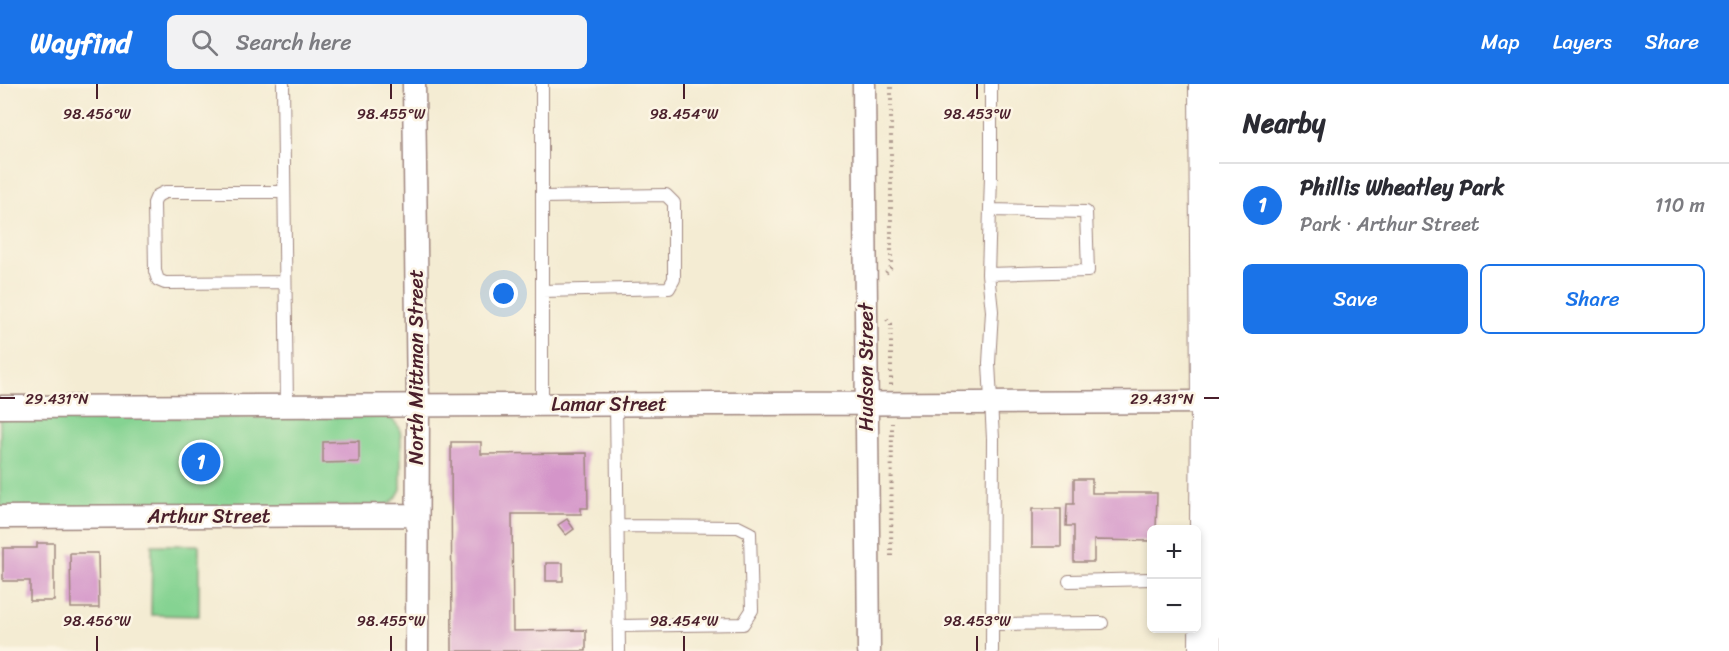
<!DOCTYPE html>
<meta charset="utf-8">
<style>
body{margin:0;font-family:Sriracha,sans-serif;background:#f2f2f3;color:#2b2b33}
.controls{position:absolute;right:18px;bottom:18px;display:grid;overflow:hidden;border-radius:9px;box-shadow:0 3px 9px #0003}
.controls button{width:54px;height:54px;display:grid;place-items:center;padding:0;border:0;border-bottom:2px solid #e1e1e2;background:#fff;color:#2b2b33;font:30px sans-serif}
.you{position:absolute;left:504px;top:210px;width:21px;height:21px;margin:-15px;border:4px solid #fff;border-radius:50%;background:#1a73e8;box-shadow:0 0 0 9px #1a73e833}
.badge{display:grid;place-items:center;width:39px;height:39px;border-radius:50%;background:#1a73e8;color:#fff;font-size:20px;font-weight:700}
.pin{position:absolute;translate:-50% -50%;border:3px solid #fff;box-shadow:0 2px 6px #0006}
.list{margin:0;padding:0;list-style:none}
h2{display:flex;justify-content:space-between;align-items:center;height:78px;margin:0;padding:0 24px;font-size:26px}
h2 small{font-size:20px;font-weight:400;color:#7c7c81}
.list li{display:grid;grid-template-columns:39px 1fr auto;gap:18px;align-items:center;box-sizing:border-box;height:84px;padding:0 24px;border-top:2px solid #e1e1e2}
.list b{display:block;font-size:22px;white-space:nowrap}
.list p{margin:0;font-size:20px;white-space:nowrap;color:#7c7c81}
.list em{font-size:20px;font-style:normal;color:#7c7c81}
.actions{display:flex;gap:12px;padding:18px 24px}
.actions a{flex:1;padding:14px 0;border:2px solid #1a73e8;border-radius:9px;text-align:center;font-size:21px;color:#1a73e8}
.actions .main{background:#1a73e8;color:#fff}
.icon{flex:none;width:33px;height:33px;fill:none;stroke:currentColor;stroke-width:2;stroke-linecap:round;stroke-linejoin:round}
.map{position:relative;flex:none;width:1219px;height:567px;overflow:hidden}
header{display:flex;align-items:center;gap:36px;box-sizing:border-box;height:84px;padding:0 30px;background:#1a73e8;color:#fff}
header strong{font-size:28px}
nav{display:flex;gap:33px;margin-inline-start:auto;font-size:21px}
.search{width:420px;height:54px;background:#f2f2f3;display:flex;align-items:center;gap:15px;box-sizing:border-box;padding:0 21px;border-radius:9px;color:#7c7c81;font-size:22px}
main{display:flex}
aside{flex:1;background:#fff}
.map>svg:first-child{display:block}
.green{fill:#85d392;stroke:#68795e;stroke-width:1.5}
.building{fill:#d495c9}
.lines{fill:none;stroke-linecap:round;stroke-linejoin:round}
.lane-casing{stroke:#9f867f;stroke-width:14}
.street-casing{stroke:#9f867f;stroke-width:25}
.secondary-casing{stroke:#9f867f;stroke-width:34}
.path{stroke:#9f867f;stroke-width:4;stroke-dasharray:1.5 4.5;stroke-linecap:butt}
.lane{stroke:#fff;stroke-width:12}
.street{stroke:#fff;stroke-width:22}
.secondary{stroke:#fff;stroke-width:32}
.ticks{fill:none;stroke:#4a1f2b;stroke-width:2}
.labels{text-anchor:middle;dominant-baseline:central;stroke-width:5;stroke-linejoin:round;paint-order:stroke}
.street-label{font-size:20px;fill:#4a1f2b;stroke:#fcf5e5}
.ticks-label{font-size:15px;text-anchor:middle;fill:#4a1f2b;stroke:#fcf5e5;stroke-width:5;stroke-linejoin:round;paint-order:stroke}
</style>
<header>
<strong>Wayfind</strong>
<div class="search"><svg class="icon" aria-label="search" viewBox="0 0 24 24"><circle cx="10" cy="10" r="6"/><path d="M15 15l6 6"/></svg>Search here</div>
<nav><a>Map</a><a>Layers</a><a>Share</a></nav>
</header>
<main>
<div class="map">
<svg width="1219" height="567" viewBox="0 0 1219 567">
<rect width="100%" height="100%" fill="#fcf5e5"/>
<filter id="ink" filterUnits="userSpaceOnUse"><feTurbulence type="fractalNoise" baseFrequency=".0167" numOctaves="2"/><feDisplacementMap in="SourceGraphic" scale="12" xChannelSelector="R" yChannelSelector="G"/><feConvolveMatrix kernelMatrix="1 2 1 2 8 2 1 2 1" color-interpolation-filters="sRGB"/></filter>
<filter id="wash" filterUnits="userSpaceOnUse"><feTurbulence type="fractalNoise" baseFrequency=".008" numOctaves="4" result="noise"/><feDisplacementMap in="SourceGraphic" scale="24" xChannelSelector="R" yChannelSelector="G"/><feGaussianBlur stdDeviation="1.35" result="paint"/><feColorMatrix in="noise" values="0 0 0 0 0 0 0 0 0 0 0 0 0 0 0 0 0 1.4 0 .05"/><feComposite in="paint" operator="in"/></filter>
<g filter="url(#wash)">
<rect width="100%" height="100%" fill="#f4ecd3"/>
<path class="green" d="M383 333 392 335 399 343 401 352V405L396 414 389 420 380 422 0 424V334Z
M152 461H199V532L151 531Z"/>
<g id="blocks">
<path class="building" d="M359 357V378L323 379V358Z
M451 358H481V370L587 369 588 424H581V430H512L513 547 586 546V567H452Z
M1074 395H1092V409H1157L1156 446H1152V457L1094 456V478H1074V442H1066L1067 420H1074Z
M1032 425H1061V463H1032Z
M567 435 574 445 566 451 558 441Z
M37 459H54V517H30V497H3V464H37Z
M70 469H98L99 524H71Z
M546 479H563V497H546Z"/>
</g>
</g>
<g filter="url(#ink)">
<use href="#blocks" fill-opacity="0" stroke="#9f867f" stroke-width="1.5"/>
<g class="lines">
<g class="lane-casing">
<path id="lane" d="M283 0 287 322
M542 0V320
M991 0V92L988 190 992 227 989 279 993 355 992 567
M284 108H165L157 112 154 119 155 187 158 196 165 199 285 198
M542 113 666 111 674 119V195L669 204 542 207
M988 190 1088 187 1086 128 990 126
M616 320 619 567
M617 442 738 443 750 449 752 526 743 540 619 542
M1069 497 1152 495
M992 540 1102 539"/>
</g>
<g class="street-casing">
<path id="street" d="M414 0 418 322 417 567
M864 0 869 567
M0 323 1219 318
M0 433 417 431"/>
</g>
<g class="secondary-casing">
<path id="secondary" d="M1205 567 1207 318 1205 0"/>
</g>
<path class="path" d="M886 189 891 183V0
M887 235 891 240V301
M891 472 892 339"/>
<use href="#lane" class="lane"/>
<use href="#street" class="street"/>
<use href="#secondary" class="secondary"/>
</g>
</g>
<path class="ticks" d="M97 0V15M391 0V15M684 0V15M977 0V15M0 314H15M1204 314H1219M97 552V567M391 552V567M684 552V567M977 552V567"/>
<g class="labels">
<g class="street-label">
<text transform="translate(416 283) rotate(-90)">North Mittman Street</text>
<text transform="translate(866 283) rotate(-90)">Hudson Street</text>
<text x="609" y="320">Lamar Street</text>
<text x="209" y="432">Arthur Street</text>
</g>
</g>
<g class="ticks-label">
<text x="97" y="35">98.456°W</text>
<text x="391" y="35">98.455°W</text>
<text x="684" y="35">98.454°W</text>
<text x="977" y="35">98.453°W</text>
<text x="57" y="320">29.431°N</text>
<text x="1162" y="320">29.431°N</text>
<text x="97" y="542">98.456°W</text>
<text x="391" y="542">98.455°W</text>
<text x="684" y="542">98.454°W</text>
<text x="977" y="542">98.453°W</text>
</g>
</svg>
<div class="controls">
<button>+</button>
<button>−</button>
</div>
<div class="you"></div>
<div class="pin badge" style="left:201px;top:378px">1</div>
</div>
<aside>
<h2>Nearby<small></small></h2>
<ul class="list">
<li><span class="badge">1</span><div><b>Phillis Wheatley Park</b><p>Park · Arthur Street</p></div><em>110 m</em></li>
</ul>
<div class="actions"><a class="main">Save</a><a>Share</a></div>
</aside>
</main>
